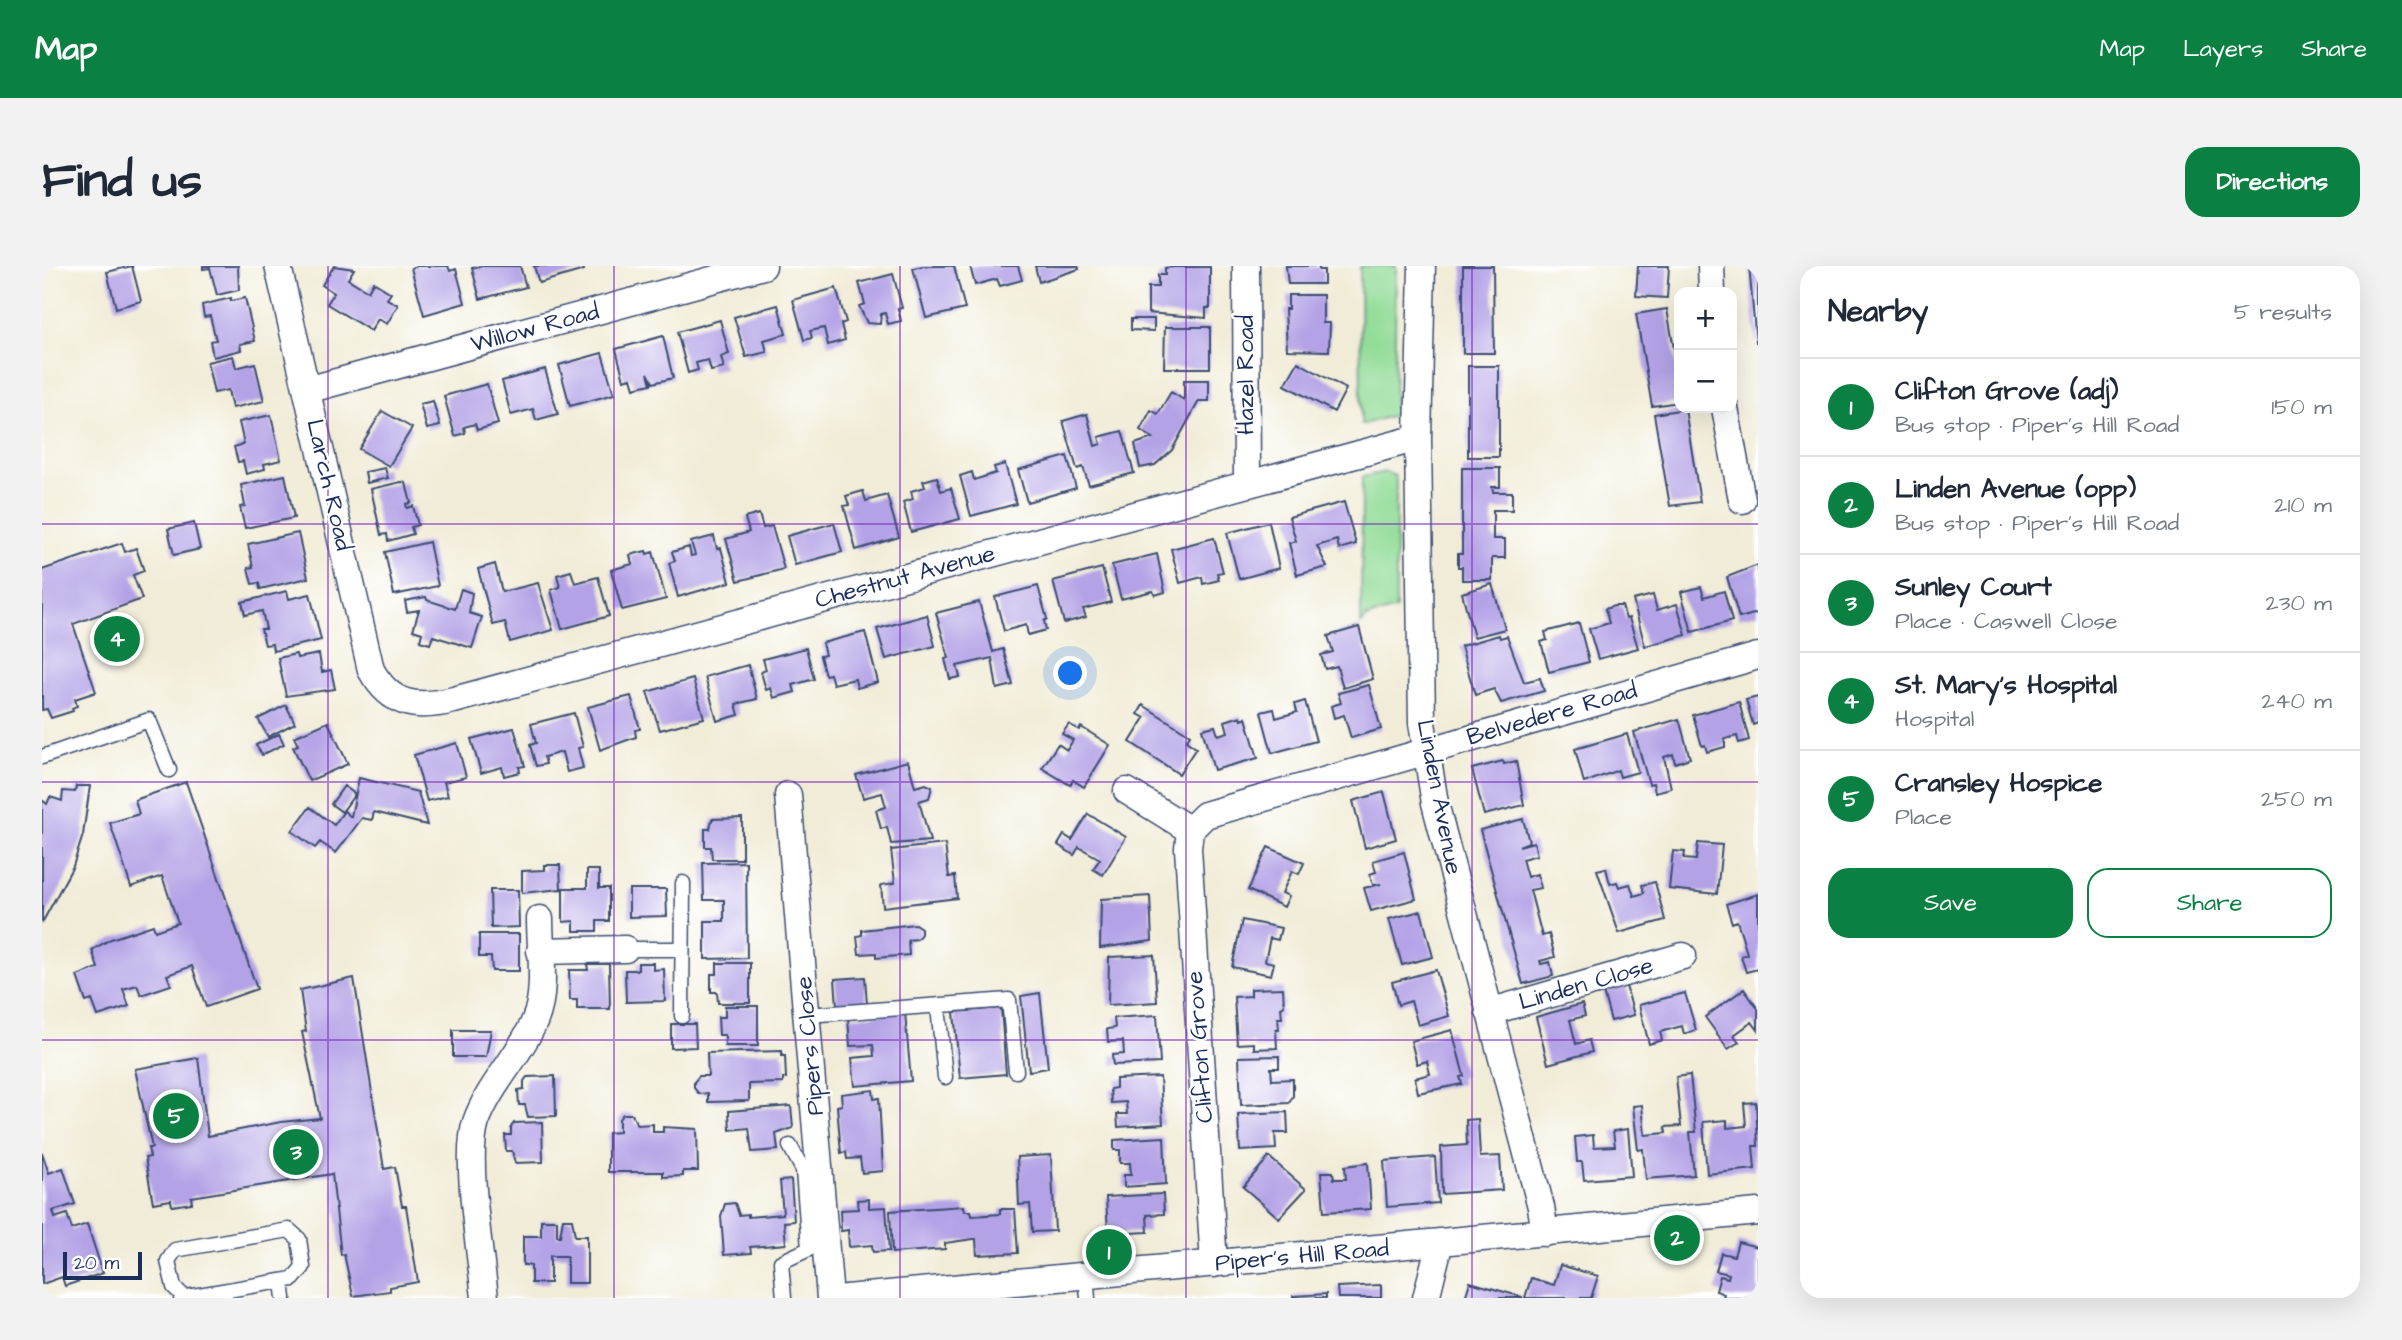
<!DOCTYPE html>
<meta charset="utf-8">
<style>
body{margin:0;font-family:"Architects Daughter",sans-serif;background:#f2f2f3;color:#1f2937}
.controls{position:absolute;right:21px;top:21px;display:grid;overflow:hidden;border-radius:14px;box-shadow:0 7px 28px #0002}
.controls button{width:63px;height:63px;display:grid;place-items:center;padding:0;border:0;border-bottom:2px solid #e0e1e3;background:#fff;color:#1f2937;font:35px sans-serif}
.scale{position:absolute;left:21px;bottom:18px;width:79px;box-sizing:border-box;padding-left:7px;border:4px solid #1b2f5e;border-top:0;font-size:19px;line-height:24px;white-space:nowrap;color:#1b2f5e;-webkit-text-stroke:5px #fff;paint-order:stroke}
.you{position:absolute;left:1029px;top:408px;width:24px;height:24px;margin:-18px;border:5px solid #fff;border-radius:50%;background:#1a73e8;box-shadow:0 0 0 10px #1a73e833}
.badge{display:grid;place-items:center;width:46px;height:46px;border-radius:50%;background:#0b8043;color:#fff;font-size:23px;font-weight:700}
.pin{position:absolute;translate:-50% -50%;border:4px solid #fff;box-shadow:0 2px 7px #0006}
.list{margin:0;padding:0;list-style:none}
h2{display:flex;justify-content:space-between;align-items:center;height:91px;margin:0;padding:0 28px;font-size:30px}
h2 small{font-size:23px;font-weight:400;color:#747a83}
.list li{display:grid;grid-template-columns:46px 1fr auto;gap:21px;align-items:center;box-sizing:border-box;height:98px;padding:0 28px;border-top:2px solid #e0e1e3}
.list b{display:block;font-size:26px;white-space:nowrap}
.list p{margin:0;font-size:23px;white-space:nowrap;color:#747a83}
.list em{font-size:23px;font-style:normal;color:#747a83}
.actions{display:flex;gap:14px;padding:21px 28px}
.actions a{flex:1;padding:16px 0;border:2px solid #0b8043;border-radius:21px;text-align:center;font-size:24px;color:#0b8043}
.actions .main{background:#0b8043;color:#fff}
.map{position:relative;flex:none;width:1716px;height:1032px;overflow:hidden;border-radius:21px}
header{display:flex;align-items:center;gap:42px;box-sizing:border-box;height:98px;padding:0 35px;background:#0b8043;color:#fff}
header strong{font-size:33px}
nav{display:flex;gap:38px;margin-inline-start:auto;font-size:24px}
.intro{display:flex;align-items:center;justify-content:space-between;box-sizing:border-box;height:168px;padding:0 42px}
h1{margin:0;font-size:49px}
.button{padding:18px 32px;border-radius:21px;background:#0b8043;color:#fff;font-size:24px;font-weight:700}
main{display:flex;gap:42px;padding:0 42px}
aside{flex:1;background:#fff;border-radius:21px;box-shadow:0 7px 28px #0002}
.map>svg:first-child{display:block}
.green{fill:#92dc97;stroke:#56867a;stroke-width:2}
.building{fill:#b3a2e6}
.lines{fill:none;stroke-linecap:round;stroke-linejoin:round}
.service-casing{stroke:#3b4b70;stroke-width:17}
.minor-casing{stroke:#3b4b70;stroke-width:29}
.service{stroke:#fff;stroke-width:14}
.minor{stroke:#fff;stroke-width:26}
.grid{fill:none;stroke:#7b2cbf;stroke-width:2;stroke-opacity:0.55}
.labels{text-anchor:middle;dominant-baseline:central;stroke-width:5;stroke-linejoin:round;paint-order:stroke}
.street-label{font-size:24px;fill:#1b2f5e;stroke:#fff}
</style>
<header>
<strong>Map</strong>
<nav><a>Map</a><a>Layers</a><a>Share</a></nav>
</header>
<div class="intro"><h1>Find us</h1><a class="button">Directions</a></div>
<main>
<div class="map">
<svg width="1716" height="1032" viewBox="0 0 1716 1032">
<rect width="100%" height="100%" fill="#fff"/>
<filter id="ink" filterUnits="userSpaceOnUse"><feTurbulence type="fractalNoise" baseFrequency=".0143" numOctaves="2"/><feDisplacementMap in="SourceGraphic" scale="14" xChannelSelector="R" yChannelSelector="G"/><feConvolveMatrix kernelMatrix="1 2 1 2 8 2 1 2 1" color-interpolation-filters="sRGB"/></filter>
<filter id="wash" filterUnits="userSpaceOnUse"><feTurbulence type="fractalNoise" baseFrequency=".00686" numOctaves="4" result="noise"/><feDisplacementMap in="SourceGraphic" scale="28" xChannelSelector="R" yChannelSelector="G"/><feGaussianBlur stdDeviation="1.57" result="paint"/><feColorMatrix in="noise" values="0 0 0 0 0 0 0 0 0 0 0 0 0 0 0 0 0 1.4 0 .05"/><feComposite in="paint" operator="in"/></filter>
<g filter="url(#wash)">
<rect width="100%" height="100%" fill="#f1ecd7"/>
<path class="green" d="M1318 0H1354L1352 149 1319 159Z
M1343 206 1353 210 1354 215V343L1326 351 1319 358 1320 211Z"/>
<g id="blocks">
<path class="building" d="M90 0 99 35 74 42 65 6Z
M161 0H196L197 24 175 29 168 2 161 3Z
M292 0 312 3 306 13 326 25 331 16 349 27 345 33 356 39 345 58 336 53 329 65 285 38 292 27 280 19Z
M375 0H406L408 5 414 3 423 37 382 49 369 2Z
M439 0H478L484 21 438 33 430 2Z
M492 0H541L542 4 497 17Z
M881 0H912L923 43 884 52 871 2Z
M928 0H976L980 14 958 20 955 13 933 19Z
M993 0H1036L1037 3 997 16Z
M1244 0H1277V4H1282V18H1246Z
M1421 0H1451L1452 87H1421Z
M1596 0H1627L1625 32 1594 30Z
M1707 0H1716V76H1714Z
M1132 1H1168V42H1164V52L1106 47V21H1116V9H1123V2Z
M851 8 860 42 856 43 859 55 846 58 843 47 839 48 838 58 825 57 817 40 823 38 817 17Z
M794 22 804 56 799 58 803 74 786 79 782 62 768 65 770 72 762 74 751 34Z
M1246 29H1281V57H1288L1287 85 1245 84 1243 43H1246Z
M189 32V35L203 32 213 75 198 78 199 84 171 91 168 75 174 74 168 50 162 51 160 39Z
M736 39 744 68 722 74 725 86 704 91 692 51Z
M1625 43 1637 112V136L1610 140 1594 48Z
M1089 53H1112V65L1089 64Z
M678 54 687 88 679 91 682 102 669 105 666 94 654 97 656 104 646 107 635 66Z
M1123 61H1168V102H1122Z
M621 70 631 112 611 117 606 107 609 118 592 122 589 112 582 114 574 83Z
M560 87 572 128 528 140 517 99Z
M191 90 194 102 213 97 222 135 190 142 186 124 172 127 165 96Z
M1256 96 1304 123 1292 146 1243 119Z
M1426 100H1457V191H1426Z
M503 103 516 148 494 154 491 143 469 149 460 115Z
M1142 114H1167V135H1157L1130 184 1113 199 1098 202 1093 178 1111 172 1098 164 1109 144 1116 148 1129 126 1142 134Z
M445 118 456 158 435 164 433 158 422 161 423 167 413 170 402 130Z
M391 135 398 160 385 163 378 138Z
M1643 143 1658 236 1628 240 1612 148Z
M340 145 370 162 347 200 317 183Z
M1045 148 1053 180 1059 178 1057 171 1080 165 1092 207 1047 219 1041 201 1035 203 1021 155Z
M229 149 239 194 222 198 223 203 204 208 201 195 196 196 192 181 202 178 197 156Z
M1025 190 1034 222 985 236 976 204Z
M963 198 974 238 929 250 918 210 930 206 932 214 954 207 952 201Z
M343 202 346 212 325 217 323 206Z
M1420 202H1458V221H1450L1451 226H1470V244H1451V273H1463V292H1450V314H1420V301H1416V288H1420Z
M243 209 252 252 203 262 198 241 203 240 199 219Z
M895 211 899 225 909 222 918 253 869 266 861 236 871 233 869 225 883 221 881 215Z
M359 216 364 217 369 237 364 238 365 242 371 240 376 259 369 261 371 268 346 275 345 268 339 269 329 223Z
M821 225 824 235 845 229 857 271 814 284 802 240 807 239 804 230Z
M1302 236 1314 278 1297 283 1295 274 1275 280 1285 301 1255 309 1247 277 1254 275 1247 251Z
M717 248 721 262 730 260 742 303 696 315 684 273 707 266 703 252Z
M1227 256 1237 302 1197 313 1185 267Z
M152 257 158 283 132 289 126 263Z
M792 257 800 286 753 299 745 270Z
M256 267 266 312 218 323 217 317 210 318 206 302 211 301 206 278Z
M672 270 675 283 679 282 688 316 636 331 627 297 633 295 630 286 647 281 649 290 653 289 649 276Z
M1172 272 1181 306 1175 307 1177 314 1161 318 1160 311 1138 317 1129 283Z
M387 276 396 320 352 329 343 286Z
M80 277 83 286 94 282 102 305 91 309 100 333 31 358 54 426 33 433 35 440 30 442 31 445 9 452 5 443 0 444V304Z
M604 285 605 288 611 286 624 333 580 344 569 304 590 298 588 289Z
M1115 288 1123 326 1113 329 1111 325 1079 333 1070 299Z
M453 298 460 326 496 317 511 364 468 376 463 356 451 359 436 303Z
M1716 299V347L1697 352 1685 311Z
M1060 302 1069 336 1041 343 1044 351 1022 357 1011 315Z
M529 305 533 317 556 311 567 350 520 363 509 324 518 321 515 309Z
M1450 318 1463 363 1432 371 1420 327Z
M996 320 1005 353 1002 355 1004 364 986 369 984 359 962 365 953 331Z
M1659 321 1662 331 1682 325 1690 355 1650 366 1639 326Z
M419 323 430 327 427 347 440 351 430 382 391 370 388 378 378 375 380 367 371 364 377 344 365 346 363 335 384 331 385 334 413 343Z
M245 325 247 333 268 328 279 374 231 385 230 378 223 379 219 363H224L220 345 203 349 200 336Z
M1611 329 1615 344 1635 338 1644 369 1603 380 1591 334Z
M937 336 951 386 961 383 971 419 955 423 950 392 915 400 918 411 908 413 903 393 907 392 894 347Z
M1572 340H1580L1584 353 1587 352 1596 382 1556 393 1547 363 1567 357 1563 343Z
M885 349 893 380 844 393 835 363Z
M1537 357 1547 396 1507 406 1499 376 1505 374 1503 366Z
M1317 361 1331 413 1301 422 1295 400 1283 403 1279 389 1291 386 1286 370Z
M823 366 836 416 815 422 813 413 791 418 788 408 783 409 778 390 783 389 780 377Z
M1457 369 1458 372 1465 370 1482 416 1498 412 1502 425 1459 437 1452 423 1433 429 1419 380Z
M764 382 772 413 751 419 753 426 732 432 729 422 724 424 719 406 724 404 721 393Z
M254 388 255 392 277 388 280 406 289 404 293 423 244 430 236 392Z
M706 399 715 433 694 438 697 449 675 455 663 411Z
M651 413 662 452 618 464 605 426Z
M1327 419 1339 463 1309 472 1302 449 1292 452 1289 440 1299 437 1296 427Z
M589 430 598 463 593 464 594 471 558 484 546 441Z
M1716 431V457L1711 459 1704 434Z
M1263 435 1274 475 1230 487 1219 446 1232 443 1234 452 1255 446 1253 438Z
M1697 436 1707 474 1697 477 1695 470 1683 473V481L1665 486 1663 479 1660 480 1651 449Z
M244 439 253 457 226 471 216 453Z
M1101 439 1148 469 1144 475 1154 482 1137 508 1088 476 1103 452 1096 448Z
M532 447 541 481 536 482 541 502 525 506 520 486 502 491 504 498 494 500 488 479 494 477 489 458Z
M1199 450 1200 454 1204 452 1216 492 1172 504 1160 463 1173 460 1176 469 1186 466 1183 455Z
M1637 453 1648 492 1633 497 1631 488 1622 491 1629 522 1613 526 1611 517 1607 518 1592 466Z
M286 456 306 498 267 515 251 481 256 479 252 471Z
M1027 458 1037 464 1039 461 1068 479 1042 521 1031 514 1028 519 1000 502 1016 478 1025 484 1031 474 1020 468Z
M472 462 483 500 477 501 478 506 462 510 460 501 439 507 429 473Z
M237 468 242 478 220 489 214 479Z
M1585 468 1596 506 1578 511 1576 504 1542 517 1533 483Z
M415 477 424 511 402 516 406 530 385 535 372 489Z
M866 495 873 521 884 518 890 521 887 532 877 535 888 575 849 578 845 561 839 563 834 544 844 541 840 527 821 532 814 509Z
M1461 495 1462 498 1474 495 1482 539 1442 549 1430 503Z
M317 512 376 526 385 559 332 546 330 554 320 552 294 587 278 576 273 582 250 565 268 541 292 559 302 545 309 551Z
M144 516 215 723 164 741 150 700 125 709 129 719 99 729 95 719 81 723 87 740 56 750 50 734 44 736 35 710 56 702 50 684 69 673 111 659 113 665 136 657 120 610 89 621 68 557 97 548 93 534Z
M34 520H48L41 569 31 600 0 657V534L5 538 8 531 20 535 21 525 33 526Z
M302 520 313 528 300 546 289 538Z
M1342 526 1354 573 1323 582 1311 535Z
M1046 548 1084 571 1061 609 1051 603 1058 593 1037 581 1032 589 1016 579 1022 569 1030 574Z
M700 552V593H670L669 581H663V563H668L670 553Z
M1481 553 1487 576 1477 580 1492 576 1495 589 1480 593 1485 611 1495 608 1499 622 1488 624 1500 670 1507 668 1513 691 1498 695 1499 698 1508 696 1511 710 1481 718 1438 564Z
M1656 577 1680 579 1675 628 1627 623 1631 585 1643 586 1642 593 1654 594Z
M903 578 907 611 913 610 915 632 841 641 839 619 853 617 849 584Z
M1226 581 1262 597 1257 608 1250 605 1240 627 1247 630 1242 641 1206 624Z
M1362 586 1374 633 1329 645 1322 622 1339 618 1331 619 1328 608 1334 606 1331 595Z
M704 596 705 692 663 693V655H682V634H662L661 597Z
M503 599H518L519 623 480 627V605L503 604Z
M1564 602 1568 618 1575 616 1577 621 1588 618 1592 630 1602 627 1600 619 1613 616 1623 654 1577 667 1555 604Z
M545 604H557V622H567V655H555V665H532V655L521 656V622H545Z
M587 623H624L625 650 587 651Z
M448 624H476L477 661 449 662Z
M1716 628V703L1704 706 1699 690 1705 688 1700 670 1695 655 1690 657 1684 638Z
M1108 630 1110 675 1058 682 1059 633Z
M1379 645 1391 691 1360 699 1347 653Z
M1200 654 1239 662 1236 674 1228 672 1223 695 1232 697 1229 709 1190 701Z
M873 658 879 662V668L875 673 866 674 867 689 834 692V687L817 688 815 670 820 669V664Z
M437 668H477V705H450L449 691H437Z
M1112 689 1115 736 1066 739 1067 691Z
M596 697H611V704L622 703 623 735 584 736 583 704H596Z
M675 697H708V737H676L675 726H669V708H675Z
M545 698H567L568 743H535V734H528L527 704H546Z
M1394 704 1407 750 1376 759 1369 735 1356 739 1350 716Z
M823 711 825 738 795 740 793 713Z
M312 712 342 903 353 901 360 940H364L376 1016 348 1021V1025L311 1030 302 988 299 989 290 908 149 931 150 937 130 940 129 934 111 937 103 892 108 891 106 882H110L93 803 156 792 166 870 239 856 278 852 260 766 264 765 258 724Z
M1584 720 1592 749 1569 755 1561 726Z
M1241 722 1242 740 1239 741 1240 752H1236L1237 764H1234L1235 782 1212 783V777L1195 778 1192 731 1209 730V723Z
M1702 723 1716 743V764L1710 756 1692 769 1697 776 1686 783 1663 751Z
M998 727 1006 802 987 805 979 730Z
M1643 727 1654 764 1642 768 1640 760 1618 766 1620 774 1607 778 1597 739Z
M1540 738 1543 750 1528 754 1534 778 1547 774 1550 786 1506 798 1494 751Z
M683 740H716V780H683V769H677L676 751H683Z
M959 742 964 808 918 812 912 746Z
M863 746 869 815 813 820 810 792 832 790 831 779 808 780 806 751Z
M1115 749 1118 797 1071 799 1070 789 1082 788 1081 775 1066 776 1065 763 1073 762 1072 752Z
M629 758H653L654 781 629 782Z
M411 764H449L444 791H411Z
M1410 764 1422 810 1418 811 1420 818 1376 827 1373 812 1388 808 1385 795 1375 798 1369 775Z
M740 785V790H743L744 812H741V817L707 818V835L666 836V827L657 828 652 822V816L657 810H666L665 787Z
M1237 790V802H1229L1230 814 1251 813V830L1247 837 1199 839 1197 791Z
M1648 809 1654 866H1648L1652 909 1604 913 1601 883 1596 884 1591 840 1600 839 1603 869 1624 867 1623 861 1639 860 1634 811Z
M513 810 514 850 486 851 483 839H477L476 824 482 823V815L485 811Z
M1118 811 1121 858 1076 861 1075 848H1085L1084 836 1069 837 1068 823 1074 822V813Z
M831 824 832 833 837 832 841 905 820 907 818 892 805 893 804 886 799 887 795 840 800 839 799 828Z
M1714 836 1716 880H1711L1713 903 1665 908 1661 856 1685 854V862L1704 860 1702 837Z
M749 840 751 862 734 868 736 884 710 886 707 862 688 864 687 845Z
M1245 846 1246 867H1233L1234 883 1198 885 1196 848Z
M581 848H590L595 859 611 858V866H621V861L655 863 656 905H641V910L621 911V906H566V867L577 866V853Z
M1436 853 1438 891 1458 890 1460 924 1400 928 1399 881 1425 879 1424 854Z
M500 856 501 896 473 897 470 885H464L463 869H469V861L472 857Z
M1586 863 1590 910 1542 914 1540 896H1535L1533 871 1551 869 1552 881 1573 880 1571 865Z
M1122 871 1124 918 1082 921V909H1089L1088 897H1078V884H1072V874Z
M0 887 7 907 21 902 33 938 11 945 13 952 25 948 30 963 45 958 61 1007 23 1020 20 1011 0 1018Z
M1009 889 1013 965 990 966 988 938 977 939 975 891Z
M1227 891 1264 923 1237 952 1201 921Z
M1393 891 1396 937 1345 941 1342 895Z
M1326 897 1329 943 1282 946 1279 906H1291L1292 913H1304L1303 900Z
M749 914 752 955 742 956 744 978 708 981 709 987 682 989 679 950 683 938 693 937 697 949 706 948V951L741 948 738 915Z
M1121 928 1122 948 1105 949 1106 966 1066 968 1064 931Z
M827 933V942L844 941 847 985 831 986 830 979 807 981 806 964 799 965 798 944 816 943 815 934Z
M922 940 923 945H929L930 950 958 948V943H973L976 987 935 989 934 973H931L903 977V983L850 987 848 945Z
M521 953H530L533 970H545V1017H525V990H508V1017H489V999H481V970H499V954H515V970H518Z
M1696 976 1716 981V1032H1684L1681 1031 1682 1028 1674 1025 1678 1010 1686 1012 1687 1008 1674 1005 1679 987 1692 990Z
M1518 999 1556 1010 1549 1032H1483L1489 1012 1512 1019Z
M1428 1016 1480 1031V1032H1423Z
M1339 1019V1032H1296L1295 1021Z
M1284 1028V1032H1251V1030Z"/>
</g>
</g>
<g filter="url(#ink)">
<use href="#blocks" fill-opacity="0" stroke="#3b4b70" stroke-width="2"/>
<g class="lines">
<g class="service-casing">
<path id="service" d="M0 491 107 454 127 504
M583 683H640
M896 740 903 811
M765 749 967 734 974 805
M640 750 641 617
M1044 1011 1046 1032
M240 1016 242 1032
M139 1032 251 1013 261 1001 257 973 247 964 133 984 126 995 132 1021 142 1031
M742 1032 739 996 767 983 761 904 748 880"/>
</g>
<g class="minor-casing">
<path id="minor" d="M236 0 329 404C349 440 374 443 412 434L1376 172
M1204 0 1205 218
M1380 0 1376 172 1380 457 1393 537 1499 941 1503 967
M1669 0 1670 26
M265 124 721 0
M1683 142 1700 234
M1085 525 1148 564
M746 529 788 1032
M1148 564 1163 549 1716 390
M1148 564 1146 582 1172 998
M498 685 583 683
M1447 746 1641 690
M443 1032C439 990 422 892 434 856 447 819 478 790 493 754 505 725 498 684 498 653
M804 1032 1716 946
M1384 1032 1398 976"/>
</g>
<use href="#service" class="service"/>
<use href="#minor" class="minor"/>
</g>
</g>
<path class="grid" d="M286 0V1032M572 0V1032M858 0V1032M1144 0V1032M1430 0V1032M0 258H1716M0 516H1716M0 774H1716"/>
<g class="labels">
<g class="street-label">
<text transform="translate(493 62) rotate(-15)">Willow Road</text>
<text transform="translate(1204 109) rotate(-90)">Hazel Road</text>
<text transform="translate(287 219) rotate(77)">Larch Road</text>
<text transform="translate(863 311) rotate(-15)">Chestnut Avenue</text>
<text transform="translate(1510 448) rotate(-16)">Belvedere Road</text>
<text transform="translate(1397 531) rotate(79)">Linden Avenue</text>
<text transform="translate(1544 718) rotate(-16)">Linden Close</text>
<text transform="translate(768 780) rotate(-95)">Pipers Close</text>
<text transform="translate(1158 781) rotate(-94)">Clifton Grove</text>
<text transform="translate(1260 990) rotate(-5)">Piper's Hill Road</text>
</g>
</g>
</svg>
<div class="controls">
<button>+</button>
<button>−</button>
</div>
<div class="scale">20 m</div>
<div class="you"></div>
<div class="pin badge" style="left:1067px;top:986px">1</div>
<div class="pin badge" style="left:1635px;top:972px">2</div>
<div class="pin badge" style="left:254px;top:886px">3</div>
<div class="pin badge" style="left:75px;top:373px">4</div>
<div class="pin badge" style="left:134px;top:850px">5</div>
</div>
<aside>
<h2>Nearby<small>5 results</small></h2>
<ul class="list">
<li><span class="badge">1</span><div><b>Clifton Grove (adj)</b><p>Bus stop · Piper's Hill Road</p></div><em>150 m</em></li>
<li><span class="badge">2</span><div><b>Linden Avenue (opp)</b><p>Bus stop · Piper's Hill Road</p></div><em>210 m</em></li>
<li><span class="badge">3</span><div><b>Sunley Court</b><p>Place · Caswell Close</p></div><em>230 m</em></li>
<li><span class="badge">4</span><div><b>St. Mary's Hospital</b><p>Hospital</p></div><em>240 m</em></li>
<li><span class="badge">5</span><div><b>Cransley Hospice</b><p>Place</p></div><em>250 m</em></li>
</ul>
<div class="actions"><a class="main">Save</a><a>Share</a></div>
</aside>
</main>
